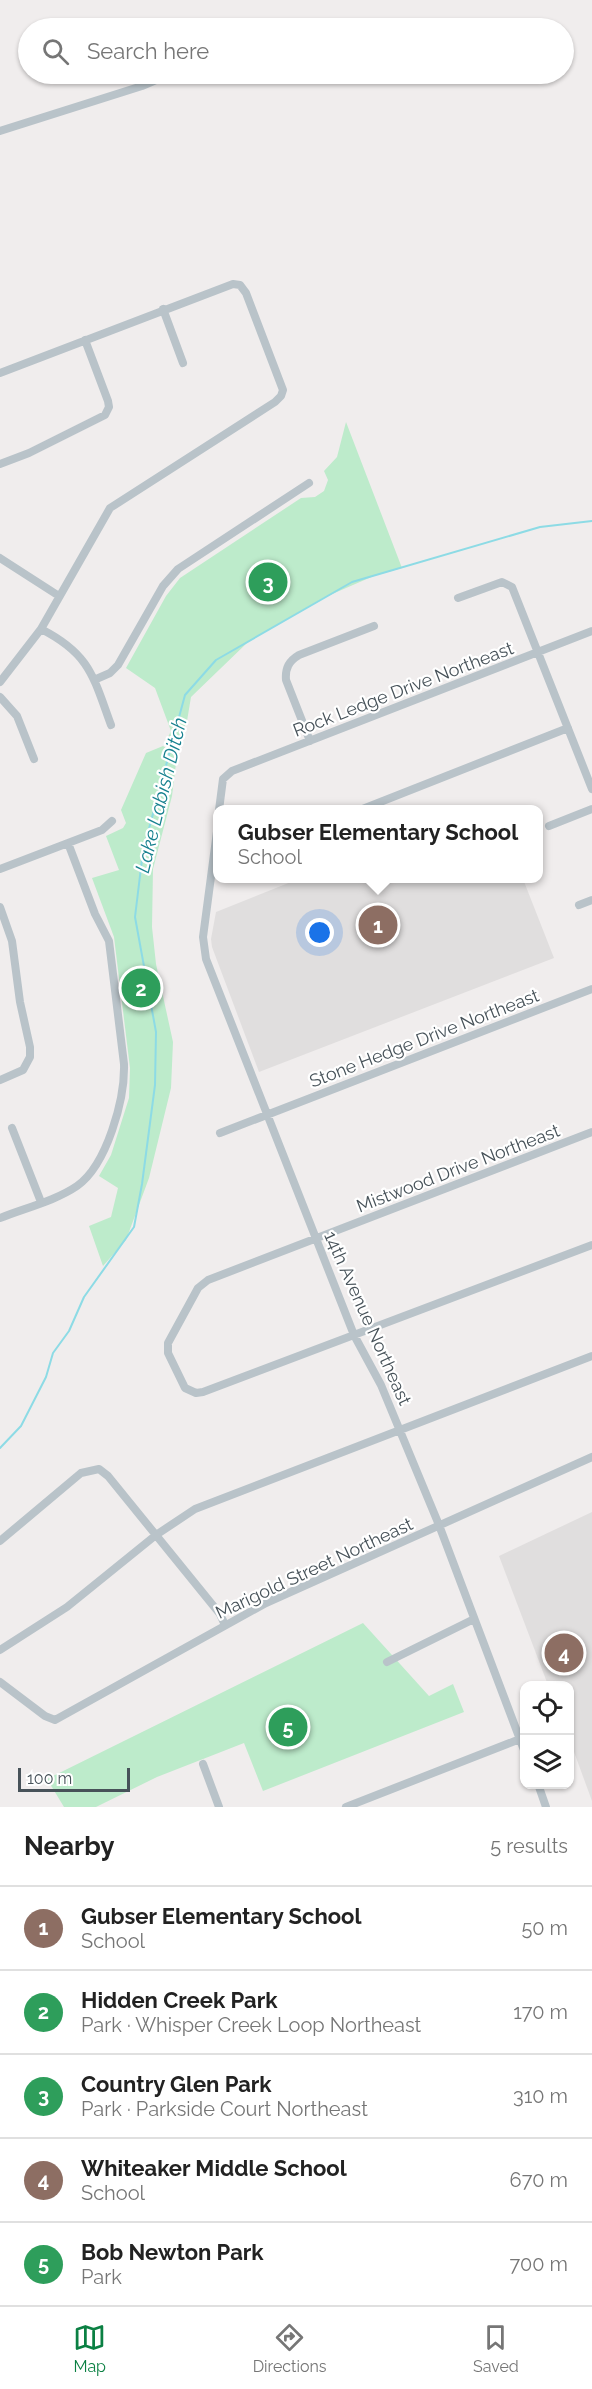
<!DOCTYPE html>
<meta charset="utf-8">
<style>
body{margin:0;font-family:Raleway,sans-serif;background:#f2f2f2;color:#222}
.controls{position:absolute;right:18px;bottom:18px;display:grid;overflow:hidden;border-radius:12px;box-shadow:0 2px 4px #0004}
.controls button{width:54px;height:54px;display:grid;place-items:center;padding:0;border:0;border-bottom:2px solid #e0e0e0;background:#fff;color:#222;font:30px sans-serif}
.scale{position:absolute;left:18px;bottom:15px;width:112px;box-sizing:border-box;padding-left:6px;border:3px solid #475259;border-top:0;font-size:16px;line-height:21px;white-space:nowrap;color:#475259;-webkit-text-stroke:4px #fff;paint-order:stroke}
.you{position:absolute;left:320px;top:933px;width:21px;height:21px;margin:-15px;border:4px solid #fff;border-radius:50%;background:#1a73e8;box-shadow:0 0 0 9px #1a73e833}
.badge{display:grid;place-items:center;width:39px;height:39px;border-radius:50%;background:#0b8043;color:#fff;font-size:20px;font-weight:700}
.pin{position:absolute;translate:-50% -50%;border:3px solid #fff;box-shadow:0 2px 6px #0006}
.popup{position:absolute;left:213px;top:805px;width:330px;height:78px;box-sizing:border-box;display:grid;place-content:center;border-radius:12px;background:#fff;filter:drop-shadow(0 2px 4px #0005);font-size:20px;white-space:nowrap;color:#767676}
.popup b{font-size:22px;color:#222}
.popup::after{content:'';position:absolute;left:50%;top:100%;margin-left:-12px;border:12px solid transparent;border-top-color:#fff}
.list{margin:0;padding:0;list-style:none}
h2{display:flex;justify-content:space-between;align-items:center;height:78px;margin:0;padding:0 24px;font-size:26px}
h2 small{font-size:20px;font-weight:400;color:#767676}
.list li{display:grid;grid-template-columns:39px 1fr auto;gap:18px;align-items:center;box-sizing:border-box;height:84px;padding:0 24px;border-top:2px solid #e0e0e0}
.list b{display:block;font-size:22px;white-space:nowrap}
.list p{margin:0;font-size:20px;white-space:nowrap;color:#767676}
.list em{font-size:20px;font-style:normal;color:#767676}
.icon{flex:none;width:33px;height:33px;fill:none;stroke:currentColor;stroke-width:2;stroke-linecap:round;stroke-linejoin:round}
.map{position:relative;flex:none;width:592px;height:1807px;overflow:hidden}
.search{position:absolute;background:#fff;box-shadow:0 2px 4px #0004;left:18px;right:18px;top:18px;height:66px;display:flex;align-items:center;gap:15px;box-sizing:border-box;padding:0 21px;border-radius:33px;color:#767676;font-size:22px}
.sheet{height:498px;background:#fff}
nav{display:flex;justify-content:space-around;align-items:center;box-sizing:border-box;height:84px;border-top:2px solid #e0e0e0;background:#fff;font-size:16px;color:#767676}
nav a{display:grid;justify-items:center;gap:3px}
nav .on{color:#0b8043}
.map>svg:first-child{display:block}
.education{fill:#e0dede}
.green{fill:#bdebcb}
.lines{fill:none;stroke-linecap:round;stroke-linejoin:round}
.stream{stroke:#8ddbe5;stroke-width:2}
.street{stroke:#b9c3c9;stroke-width:8}
.labels{text-anchor:middle;dominant-baseline:central;stroke-width:4.5;stroke-linejoin:round;paint-order:stroke}
.street-label{font-size:18px;fill:#475259;stroke:#fff}
.water-label{font-size:20px;font-style:italic;fill:#16818f;stroke:#fff}
</style>
<div class="map">
<svg width="592" height="1807" viewBox="0 0 592 1807">
<rect width="100%" height="100%" fill="#f0eded"/>
<path class="education" d="M301 878 523 879 554 958 259 1072 212 947 211 939 216 912Z
M592 1512V1801L570 1741V1686L548 1685 499 1556Z"/>
<path class="green" d="M346 422 402 568 376 575 323 598 248 642 191 697 187 721 177 748 166 741 171 731 155 688 126 668 166 596 180 578 301 498 315 497 324 491 328 480 324 471 337 457Z
M163 746 177 755 172 796 153 869 152 927 156 964 173 1042 171 1088 149 1178 126 1240 103 1266 89 1226 111 1217 118 1188 99 1176 111 1155 129 1098 130 1068 114 937 92 878 119 870 106 836 123 828 126 823 121 810 146 753Z
M363 1623 429 1696 453 1684 464 1712 263 1791 244 1743 157 1777 96 1807H64L47 1779Z"/>
<g class="lines">
<path class="stream" d="M0 1448 21 1426 46 1377 53 1353 69 1331 84 1297 134 1227 142 1184 155 1085 156 1032 135 917 143 851 185 695 216 660 352 582 540 527 592 521"/>
<path class="street" d="M0 131 142 86 170 74
M163 309 183 363
M0 373 233 284 240 285 246 293 283 390 281 396 275 402 110 508 41 629 0 682
M0 464 29 453 105 415 109 407 108 401 85 340
M0 558 59 596
M458 598 502 582 512 587 592 789
M41 629C90 654 93 676 111 725
M94 680 110 673 118 665 163 586 178 569 309 483
M0 697 17 716 34 759
M310 741 286 680C285 668 289 661 299 655L374 626
M219 810 223 779 232 771 592 631
M360 810 568 728
M218 824 203 937 206 959 354 1335 381 1385 439 1525 524 1750
M549 826 592 809
M0 869 102 830 112 821
M579 905 592 900
M0 907 12 941 20 1002 30 1047V1057L23 1070 0 1080
M12 1128 41 1202
M592 1132 208 1280 198 1288 168 1343V1353L185 1388 196 1393 203 1392 592 1245
M220 1133 592 989
M0 1218C25 1208 55 1201 77 1186 107 1165 125 1099 124 1064L109 941 95 914 68 843
M0 1541 81 1473 99 1469 108 1476 220 1614 225 1625
M0 1650 67 1607 156 1535 195 1509 592 1356
M387 1662 474 1619
M0 1682 45 1716 55 1720 266 1603 592 1457
M203 1764 219 1807
M538 1784 546 1807
M346 1807 520 1739"/>
</g>
<g class="labels">
<g class="street-label">
<text transform="translate(403 689) rotate(-21)">Rock Ledge Drive Northeast</text>
<text transform="translate(424 1038) rotate(-21)">Stone Hedge Drive Northeast</text>
<text transform="translate(458 1168) rotate(-21)">Mistwood Drive Northeast</text>
<text transform="translate(368 1318) rotate(66)">14th Avenue Northeast</text>
<text transform="translate(314 1568) rotate(-25)">Marigold Street Northeast</text>
</g>
<g class="water-label">
<text transform="translate(161 795) rotate(-76)">Lake Labish Ditch</text>
</g>
</g>
</svg>
<div class="controls">
<button><svg class="icon" aria-label="locate" viewBox="0 0 24 24"><circle cx="12" cy="12" r="6"/><path d="M12 2v4M12 18v4M2 12h4M18 12h4"/></svg></button>
<button><svg class="icon" aria-label="layers" viewBox="0 0 24 24"><path d="M12 4l9 5-9 5-9-5zM3 14l9 5 9-5"/></svg></button>
</div>
<div class="scale">100 m</div>
<div class="you"></div>
<div class="pin badge" style="left:378px;top:925px;background:#8d6e63">1</div>
<div class="popup"><b>Gubser Elementary School</b>School</div>
<div class="pin badge" style="left:141px;top:988px;background:#2e9e5b">2</div>
<div class="pin badge" style="left:268px;top:582px;background:#2e9e5b">3</div>
<div class="pin badge" style="left:564px;top:1653px;background:#8d6e63">4</div>
<div class="pin badge" style="left:288px;top:1727px;background:#2e9e5b">5</div>
<div class="search"><svg class="icon" aria-label="search" viewBox="0 0 24 24"><circle cx="10" cy="10" r="6"/><path d="M15 15l6 6"/></svg>Search here</div>
</div>
<section class="sheet">
<h2>Nearby<small>5 results</small></h2>
<ul class="list">
<li><span class="badge" style="background:#8d6e63">1</span><div><b>Gubser Elementary School</b><p>School</p></div><em>50 m</em></li>
<li><span class="badge" style="background:#2e9e5b">2</span><div><b>Hidden Creek Park</b><p>Park · Whisper Creek Loop Northeast</p></div><em>170 m</em></li>
<li><span class="badge" style="background:#2e9e5b">3</span><div><b>Country Glen Park</b><p>Park · Parkside Court Northeast</p></div><em>310 m</em></li>
<li><span class="badge" style="background:#8d6e63">4</span><div><b>Whiteaker Middle School</b><p>School</p></div><em>670 m</em></li>
<li><span class="badge" style="background:#2e9e5b">5</span><div><b>Bob Newton Park</b><p>Park</p></div><em>700 m</em></li>
</ul>
</section>
<nav>
<a class="on"><svg class="icon" aria-label="map" viewBox="0 0 24 24"><path d="M3 6l6-2 6 2 6-2v14l-6 2-6-2-6 2zM9 4v14M15 6v14"/></svg>Map</a>
<a><svg class="icon" aria-label="directions" viewBox="0 0 24 24"><path d="M12 3l9 9-9 9-9-9zM9 14v-3h6M13 9l2 2-2 2"/></svg>Directions</a>
<a><svg class="icon" aria-label="saved" viewBox="0 0 24 24"><path d="M7 4h10v16l-5-4-5 4z"/></svg>Saved</a>
</nav>
